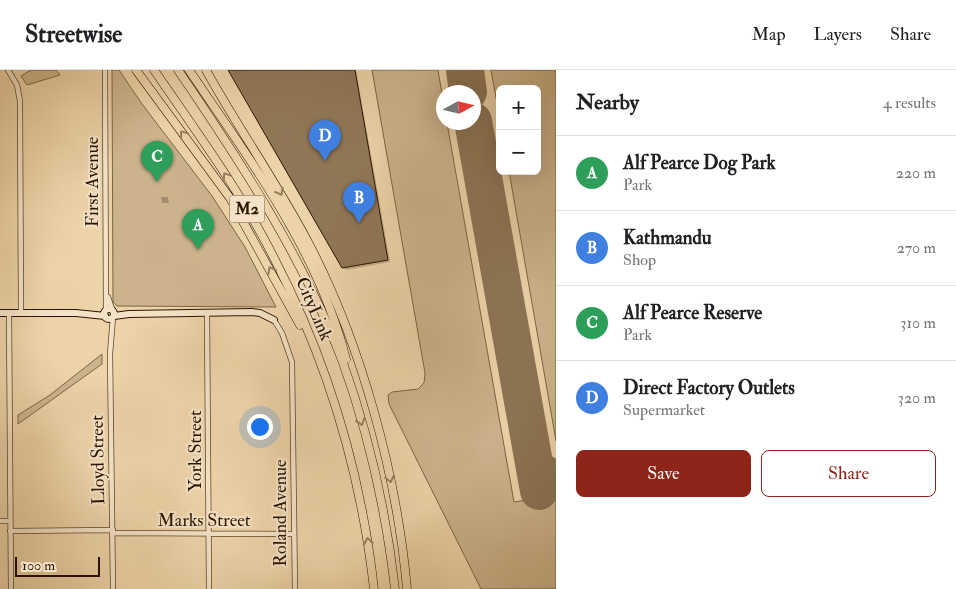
<!DOCTYPE html>
<meta charset="utf-8">
<style>
body{margin:0;font-family:"IM FELL Double Pica",serif;background:#f2f2f2;color:#202124}
.controls{position:absolute;right:15px;top:15px;display:grid;overflow:hidden;border-radius:8px;box-shadow:0 5px 20px #0002}
.controls button{width:45px;height:45px;display:grid;place-items:center;padding:0;border:0;border-bottom:1px solid #e0e0e0;background:#fff;color:#202124;font:25px sans-serif}
.compass{position:absolute;left:436px;top:15px;width:45px;height:45px;border-radius:50%;background:#fff;box-shadow:0 5px 20px #0002;rotate:82deg}
.scale{position:absolute;left:15px;bottom:12px;width:85px;box-sizing:border-box;padding-left:5px;border:2px solid #2c1400;border-top:0;font-size:14px;line-height:18px;white-space:nowrap;color:#2c1400;-webkit-text-stroke:4px #f3e2c6;paint-order:stroke}
.you{position:absolute;left:259px;top:356px;width:18px;height:18px;margin:-12px;border:4px solid #fff;border-radius:50%;background:#1a73e8;box-shadow:0 0 0 8px #1a73e833}
.badge{display:grid;place-items:center;width:32px;height:32px;border-radius:50%;background:#8f2418;color:#fff;font-size:16px;font-weight:700}
.pin{position:absolute;translate:-50% -41px;filter:drop-shadow(0 1px 2px #0008)}
.pin::after{content:'';position:absolute;top:26px;width:18px;height:15px;background:inherit;clip-path:polygon(0 0,100% 0,50% 100%)}
.list{margin:0;padding:0;list-style:none}
h2{display:flex;justify-content:space-between;align-items:center;height:65px;margin:0;padding:0 20px;font-size:21px}
h2 small{font-size:16px;font-weight:400;color:#757577}
.list li{display:grid;grid-template-columns:32px 1fr auto;gap:15px;align-items:center;box-sizing:border-box;height:75px;padding:0 20px;border-top:1px solid #e0e0e0}
.list b{display:block;font-size:19px;white-space:nowrap}
.list p{margin:0;font-size:16px;white-space:nowrap;color:#757577}
.list em{font-size:16px;font-style:normal;color:#757577}
.actions{display:flex;gap:10px;padding:15px 20px}
.actions a{flex:1;padding:11px 0;border:1px solid #8f2418;border-radius:8px;text-align:center;font-size:18px;color:#8f2418}
.actions .main{background:#8f2418;color:#fff}
.map{position:relative;flex:none;width:556px;height:519px;overflow:hidden}
header{display:flex;align-items:center;gap:30px;box-sizing:border-box;height:70px;padding:0 25px;background:#fff;border-bottom:1px solid #e0e0e0}
header strong{font-size:24px}
nav{display:flex;gap:28px;margin-inline-start:auto;font-size:18px}
main{display:flex}
aside{flex:1;background:#fff}
.map>svg:first-child{display:block}
.green{fill:#ccb38b;stroke:#7c6446}
.shadow{fill:#0003}
.lines{fill:none;stroke-linecap:round;stroke-linejoin:round}
.taxiway{stroke:#8c7454;stroke-width:15}
.runway{stroke:#8c7454;stroke-width:38}
.building{fill:#907757;stroke:#2c1400}
.street-casing{stroke:#5c442a;stroke-width:6}
.secondary-casing{stroke:#2c1400;stroke-width:8}
.highway-casing{stroke:#2c1400;stroke-width:9}
.street{stroke:#f3e2c6;stroke-width:4.5}
.secondary{stroke:#f3e2c6;stroke-width:6}
.highway{stroke:#edd3a8;stroke-width:8}
.oneway{stroke:#967d5c}
.labels{text-anchor:middle;dominant-baseline:central;stroke-width:4;stroke-linejoin:round;paint-order:stroke}
.shield{fill:#f3e2c6;stroke:#68523b;stroke-width:1}
.shield-label{font-size:16px;font-weight:bold;fill:#2c1400}
.street-label{font-size:18px;fill:#2c1400;stroke:#f3e2c6}
</style>
<header>
<strong>Streetwise</strong>
<nav><a>Map</a><a>Layers</a><a>Share</a></nav>
</header>
<main>
<div class="map">
<svg width="556" height="519" viewBox="0 0 556 519">
<rect width="100%" height="100%" fill="#edd3a8"/>
<filter id="stains"><feTurbulence type="fractalNoise" baseFrequency=".004" numOctaves="4"/><feColorMatrix values="0 0 0 0 .2 0 0 0 0 .09 0 0 0 0 .02 0 0 0 .5 -.17"/></filter>
<radialGradient id="worn" r=".72"><stop offset=".6" stop-color="#630" stop-opacity="0"/><stop offset="1" stop-color="#630" stop-opacity=".3"/></radialGradient>
<path class="green" d="M31 0H56L60 5 27 15 21 6Z
M112 0H119L142 34 212 126 245 177 276 237 117 236 113 232Z
M372 0H438L443 30V52L447 53 514 432 556 425V519H481L389 334 388 325 392 322 418 319 424 313 425 303Z
M491 0H556V371L509 101H537V19H500V50Z
M102 284V294L18 354V345L50 325Z"/>
<path class="shadow" d="M229 0H356L390 192 346 200 343 197Z
M161 127H168L169 133H162Z"/>
<g class="lines">
<path class="taxiway" d="M530 374 543 390 556 397
M537 411 556 407"/>
<path class="runway" d="M465 0 468 22
M473 51 539 421"/>
</g>
<path class="building" d="M228 0H355L388 190 342 198Z"/>
<g class="lines">
<g class="street-casing">
<path id="street" d="M8 0 17 15 20 31 21 243
M105 0 106 240
M108 227 112 239
M9 243 11 519
M207 243 209 519
M113 247 110 284 113 519
M274 250 282 263 292 292 295 519
M0 451H10
M10 461 113 460
M113 463 294 464"/>
</g>
<g class="secondary-casing">
<path id="secondary" d="M104 244a5 5 0 1 1 10 0a5 5 0 1 1-10 0Z
M0 243H76L105 246
M114 246 129 244 252 242 260 243 274 250"/>
</g>
<g class="highway-casing">
<path id="highway" d="M136 0 230 128 300 255
M154 0C196 61 241 122 274 188 328 292 361 403 374 519
M178 0C240 91 303 187 342 290 369 364 386 441 395 519
M189 0C250 90 319 182 346 289
M206 0C238 58 277 113 308 172 361 273 397 405 407 519"/>
</g>
<use href="#street" class="street"/>
<use href="#secondary" class="secondary"/>
<use href="#highway" class="highway"/>
</g>
<defs><path id="oneway-chevron" d="M-2-3.5L2.5 0L-2 3.5" fill="none" stroke-width="1.6" stroke-linecap="round" stroke-linejoin="round" transform="scale(1.25)"/></defs>
<g class="oneway">
<use href="#oneway-chevron" transform="translate(183 64) rotate(-127)"/>
<use href="#oneway-chevron" transform="translate(226 106) rotate(-124)"/>
<use href="#oneway-chevron" transform="translate(280 122) rotate(61)"/>
<use href="#oneway-chevron" transform="translate(271 200) rotate(-118)"/>
<use href="#oneway-chevron" transform="translate(361 352) rotate(73)"/>
<use href="#oneway-chevron" transform="translate(390 409) rotate(77)"/>
<use href="#oneway-chevron" transform="translate(368 471) rotate(-100)"/>
</g>
<g class="labels">
<rect class="shield" x="229.5" y="125.5" width="35" height="27" rx="4"/>
<g class="shield-label">
<text x="247" y="139">M2</text>
</g>
<g class="street-label">
<text transform="translate(92 112) rotate(-90)">First Avenue</text>
<text transform="translate(314 239) rotate(67)">CityLink</text>
<text transform="translate(195 381) rotate(-90)">York Street</text>
<text transform="translate(98 390) rotate(-91)">Lloyd Street</text>
<text transform="translate(280 443) rotate(-90)">Roland Avenue</text>
<text x="204" y="450">Marks Street</text>
</g>
</g>
<rect width="100%" height="100%" filter="url(#stains)"/>
<rect width="100%" height="100%" fill="url(#worn)"/>
</svg>
<div class="controls">
<button>+</button>
<button>−</button>
</div>
<svg class="compass" viewBox="-18 -18 36 36"><path d="M0-13l5 13h-10z" fill="#e53935"/><path d="M0 13l5-13h-10z" fill="#757577"/></svg>
<div class="scale">100 m</div>
<div class="you"></div>
<div class="pin badge" style="left:198px;top:180px;background:#2e9e5b">A</div>
<div class="pin badge" style="left:359px;top:153px;background:#3f7fe0">B</div>
<div class="pin badge" style="left:157px;top:112px;background:#2e9e5b">C</div>
<div class="pin badge" style="left:325px;top:91px;background:#3f7fe0">D</div>
</div>
<aside>
<h2>Nearby<small>4 results</small></h2>
<ul class="list">
<li><span class="badge" style="background:#2e9e5b">A</span><div><b>Alf Pearce Dog Park</b><p>Park</p></div><em>220 m</em></li>
<li><span class="badge" style="background:#3f7fe0">B</span><div><b>Kathmandu</b><p>Shop</p></div><em>270 m</em></li>
<li><span class="badge" style="background:#2e9e5b">C</span><div><b>Alf Pearce Reserve</b><p>Park</p></div><em>310 m</em></li>
<li><span class="badge" style="background:#3f7fe0">D</span><div><b>Direct Factory Outlets</b><p>Supermarket</p></div><em>320 m</em></li>
</ul>
<div class="actions"><a class="main">Save</a><a>Share</a></div>
</aside>
</main>
